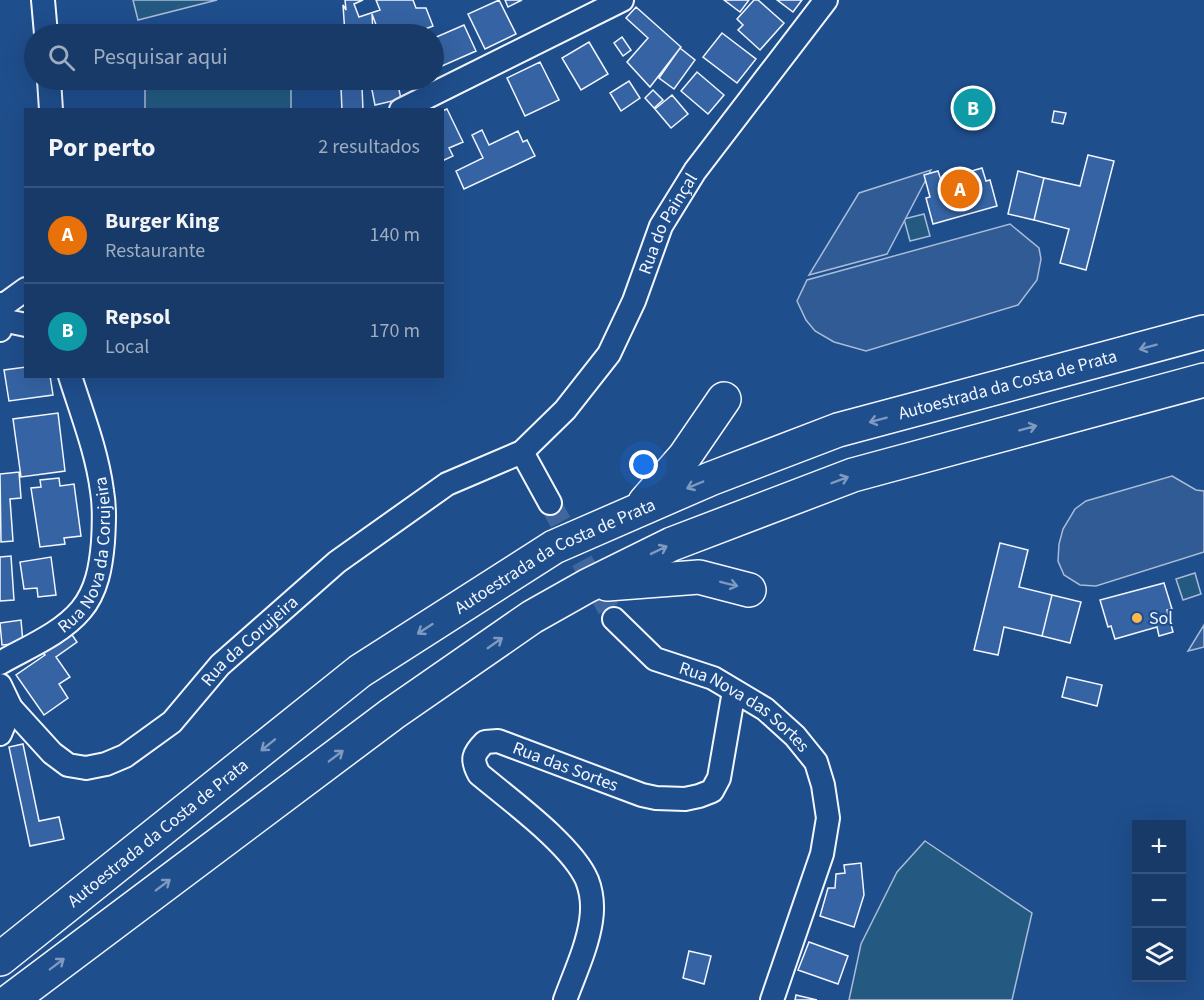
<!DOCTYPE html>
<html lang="pt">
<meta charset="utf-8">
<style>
body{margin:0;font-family:"Source Sans 3",sans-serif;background:#244571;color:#f1f3f6}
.controls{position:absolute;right:18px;bottom:18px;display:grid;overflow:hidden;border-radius:0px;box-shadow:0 6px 24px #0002}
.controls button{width:54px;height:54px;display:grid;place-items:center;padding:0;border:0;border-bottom:2px solid #36547d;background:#173a69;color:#f1f3f6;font:30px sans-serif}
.you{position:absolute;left:644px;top:465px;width:21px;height:21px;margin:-15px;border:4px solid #fff;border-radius:50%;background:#1a73e8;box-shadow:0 0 0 9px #1a73e833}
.badge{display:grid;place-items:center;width:39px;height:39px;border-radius:50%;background:#ffb74d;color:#fff;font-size:20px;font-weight:700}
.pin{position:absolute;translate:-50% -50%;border:3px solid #fff;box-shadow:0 2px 6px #0006}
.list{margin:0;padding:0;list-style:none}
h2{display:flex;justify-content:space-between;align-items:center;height:78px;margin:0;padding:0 24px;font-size:26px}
h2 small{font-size:20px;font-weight:400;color:#9eadc0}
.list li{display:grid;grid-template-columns:39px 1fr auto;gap:18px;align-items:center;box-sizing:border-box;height:96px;padding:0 24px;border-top:2px solid #36547d}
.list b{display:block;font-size:22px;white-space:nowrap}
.list p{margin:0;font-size:20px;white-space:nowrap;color:#9eadc0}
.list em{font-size:20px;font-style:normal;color:#9eadc0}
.icon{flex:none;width:33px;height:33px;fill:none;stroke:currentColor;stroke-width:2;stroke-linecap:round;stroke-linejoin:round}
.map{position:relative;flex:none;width:1204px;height:1000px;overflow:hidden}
.search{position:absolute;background:#173a69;box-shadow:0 6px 24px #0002;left:24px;top:24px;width:420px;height:66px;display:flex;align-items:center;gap:15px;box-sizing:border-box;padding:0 21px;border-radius:33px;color:#9eadc0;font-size:22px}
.panel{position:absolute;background:#173a69;box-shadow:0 6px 24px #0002;left:24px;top:108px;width:420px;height:270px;border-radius:0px}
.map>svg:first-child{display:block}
.green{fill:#245a82;stroke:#a8bbd7;stroke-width:1.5}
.parking{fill:#305b95;stroke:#a8bbd7;stroke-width:1.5}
.building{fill:#3563a3;stroke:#f2f6ff;stroke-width:1.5}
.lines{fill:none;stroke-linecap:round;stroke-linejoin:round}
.minor-tunnel{stroke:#3f679d;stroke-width:22;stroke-dasharray:22 11;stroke-linecap:butt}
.minor-casing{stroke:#f2f6ff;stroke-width:26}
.highway-casing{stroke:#f2f6ff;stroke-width:36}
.minor{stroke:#1f4e8c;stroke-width:22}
.highway{stroke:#1f4e8c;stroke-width:33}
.oneway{stroke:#7e9ac0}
.poi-dot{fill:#ffb74d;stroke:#1f4e8c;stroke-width:2}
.labels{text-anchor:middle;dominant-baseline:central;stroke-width:4.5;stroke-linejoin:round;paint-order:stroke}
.street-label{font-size:18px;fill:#f2f6ff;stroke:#1f4e8c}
.poi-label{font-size:18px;fill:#f2f6ff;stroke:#1f4e8c;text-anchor:start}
</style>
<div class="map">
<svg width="1204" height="1000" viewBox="0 0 1204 1000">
<rect width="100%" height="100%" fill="#1f4e8c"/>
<path class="green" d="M133 0H217L138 20Z
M145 80H291V109H145Z
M924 214 930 236 910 241 904 219Z
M1195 573 1201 594 1183 600 1176 579Z
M925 841 1032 913 1012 1000H849L861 944 897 872Z"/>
<path class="parking" d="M931 170 887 254 809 275 859 193Z
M1010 224 1039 248 1041 259 1037 280 1018 305 866 351 834 342 815 331 806 320 797 301 807 280Z
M1172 476 1196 490 1204 491V552L1096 586 1080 585 1064 575 1058 561 1059 544 1063 529 1075 509 1086 501Z
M1204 625V647L1188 651Z"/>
<path class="building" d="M345 0H363L354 4 359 17 380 10 376 0H413L416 8H426L433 26 412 34H383L382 30H378L372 14 373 33 368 34H345L343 5 346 10Z
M499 0 516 34 485 49 468 14Z
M505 0H522L508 7Z
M724 0H749L740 12Z
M754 0H758L784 23 760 50 738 30 743 25 737 19Z
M777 0H802L793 12Z
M636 7 681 47 650 87 627 62 648 38 626 18Z
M464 25 476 51 442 66 434 46V38Z
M722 33 756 59 737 83 703 57Z
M622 37 631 50 623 56 614 43Z
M589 42 608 74 581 90 562 58Z
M680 48 695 60 674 89 659 78Z
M540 62 559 100 525 116 507 78Z
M697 72 724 95 708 114 681 91Z
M347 80H359V86H347Z
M370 80H397L401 99 375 105Z
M629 81 640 98 621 111 610 93Z
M362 87 363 110H342L341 88Z
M653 90 663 100 654 108 645 98Z
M958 94 992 103 987 122 954 113Z
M672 95 688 114 671 128 655 109Z
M447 109 463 142 449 148 453 156 442 161V111Z
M1054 111 1066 113 1063 124 1052 122Z
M482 130 489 145 518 131 523 142 527 140 535 156 464 189 456 171 483 158 472 135Z
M1088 155 1114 161 1086 270 1060 263 1069 229 1034 220 1044 178 1080 186Z
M982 168 986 181 990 180 997 206 933 224 926 198 930 197 924 175 938 171 941 180Z
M1018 171 1044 178 1034 220 1008 214Z
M26 367V376H50L53 395 9 401 4 370Z
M58 413 65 471 21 477 13 419Z
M19 472 21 498 10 499 13 541 1 542 0 474Z
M59 478 60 486 74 484 81 536 64 538 65 544 40 547 31 488 41 487 40 480Z
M1000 543 1028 550 1019 587 1052 595 1042 636 1004 627 998 655 974 650Z
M11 556 14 600 0 601V557Z
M51 557 56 595 38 597 37 588 24 589 20 562Z
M1164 583 1172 609 1167 610 1173 632 1159 636 1157 627 1115 639 1111 626 1108 627 1100 600Z
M1052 595 1081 602 1070 643 1042 636Z
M21 620 23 643 2 645 0 623Z
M70 632 77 642 56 657 70 677 59 684 68 698 44 715 16 675 45 655 42 652Z
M1067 677 1102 685 1097 706 1062 697Z
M23 744 39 821 59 817 64 839 30 846 9 747Z
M861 863 864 895 854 927 820 916 828 888H835L836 874 845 873 844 865Z
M809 942 848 956 838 984 798 970Z
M689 951 711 956 704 984 683 978Z
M796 995 817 1000H795Z"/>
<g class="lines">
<path class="minor-tunnel" d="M550 503 614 619"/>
<g class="minor-casing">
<g id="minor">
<path d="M43 0 46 34"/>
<path d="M49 80 51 110"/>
<path d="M401 110 622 0"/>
<path d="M0 304 2 320 0 330"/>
<path d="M1 307 26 289"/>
<path d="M2 320 26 325"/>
<path d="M522 452 550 503"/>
<path id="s1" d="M614 619 655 659 713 678 765 709 795 736 816 762 823 785 828 818 822 854 772 1000"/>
<path id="s2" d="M0 663C26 648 61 634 81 610 97 591 101 566 103 542 104 525 105 508 102 491 97 452 82 414 70 376"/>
<path id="s3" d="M0 685 11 708 52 753 68 765 86 768 106 764 125 756 172 722 220 665 337 562 447 484 522 452 565 410 609 354 634 301 661 226 695 171 826 0"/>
<path d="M0 734 11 708"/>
<path id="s4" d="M565 1000C574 975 587 948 591 921 593 908 592 893 587 880 572 845 510 800 479 774 471 759 473 754 485 742L498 741 642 795 656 798 685 799 699 796 712 791 719 778 734 691"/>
</g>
</g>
<g class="highway-casing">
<g id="highway">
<path d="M645 502 685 456 724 399"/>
<path d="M607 584 699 577 749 590"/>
<path id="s5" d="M0 959 360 671 554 547 710 479 838 430 1204 332"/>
<path d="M11 1000 392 714 532 617 587 586 672 544 853 475 1204 380"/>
</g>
</g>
<use href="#minor" class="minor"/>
<use href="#highway" class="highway"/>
</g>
<defs><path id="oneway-shaft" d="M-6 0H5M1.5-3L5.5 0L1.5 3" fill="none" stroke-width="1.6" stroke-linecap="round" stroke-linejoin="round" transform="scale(1.5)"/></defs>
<g class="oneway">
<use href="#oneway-shaft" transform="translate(1148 347) rotate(165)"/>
<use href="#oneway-shaft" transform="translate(878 420) rotate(165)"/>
<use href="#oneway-shaft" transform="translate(1028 428) rotate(-15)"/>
<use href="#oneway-shaft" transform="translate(840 480) rotate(-21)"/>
<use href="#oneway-shaft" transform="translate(695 485) rotate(157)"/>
<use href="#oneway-shaft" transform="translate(659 550) rotate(-26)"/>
<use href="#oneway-shaft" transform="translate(729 584) rotate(14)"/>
<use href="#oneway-shaft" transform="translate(425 629) rotate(147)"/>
<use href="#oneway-shaft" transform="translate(495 643) rotate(-35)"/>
<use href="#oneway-shaft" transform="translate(268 745) rotate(141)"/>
<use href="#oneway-shaft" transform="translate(336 756) rotate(-37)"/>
<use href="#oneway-shaft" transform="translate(163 885) rotate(-37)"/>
<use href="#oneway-shaft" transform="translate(57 964) rotate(-37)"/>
</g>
<circle class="poi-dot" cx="1137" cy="618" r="6"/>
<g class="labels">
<g class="street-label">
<text stroke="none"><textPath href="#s3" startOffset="945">Rua do Painçal</textPath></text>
<text stroke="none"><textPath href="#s5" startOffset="1174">Autoestrada da Costa de Prata</textPath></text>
<text stroke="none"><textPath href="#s2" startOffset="152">Rua Nova da Corujeira</textPath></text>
<text stroke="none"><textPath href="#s5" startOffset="688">Autoestrada da Costa de Prata</textPath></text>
<text stroke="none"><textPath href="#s3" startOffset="336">Rua da Corujeira</textPath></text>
<text stroke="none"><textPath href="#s1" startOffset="160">Rua Nova das Sortes</textPath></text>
<text stroke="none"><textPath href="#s4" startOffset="399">Rua das Sortes</textPath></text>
<text stroke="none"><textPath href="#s5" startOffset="202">Autoestrada da Costa de Prata</textPath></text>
</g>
<g class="poi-label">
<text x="1149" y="618">Sol</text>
</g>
</g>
</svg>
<div class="controls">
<button>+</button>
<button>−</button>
<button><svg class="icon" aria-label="layers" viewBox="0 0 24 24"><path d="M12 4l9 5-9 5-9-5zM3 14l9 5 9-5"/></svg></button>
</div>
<div class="you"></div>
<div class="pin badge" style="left:960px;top:189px;background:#e8710a">A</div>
<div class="pin badge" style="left:973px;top:108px;background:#0f9aa8">B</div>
<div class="search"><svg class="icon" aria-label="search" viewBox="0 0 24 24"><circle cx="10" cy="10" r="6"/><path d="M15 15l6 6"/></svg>Pesquisar aqui</div>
<section class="panel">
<h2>Por perto<small>2 resultados</small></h2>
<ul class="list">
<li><span class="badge" style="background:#e8710a">A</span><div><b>Burger King</b><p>Restaurante</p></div><em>140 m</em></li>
<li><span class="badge" style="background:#0f9aa8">B</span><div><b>Repsol</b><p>Local</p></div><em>170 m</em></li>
</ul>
</section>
</div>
